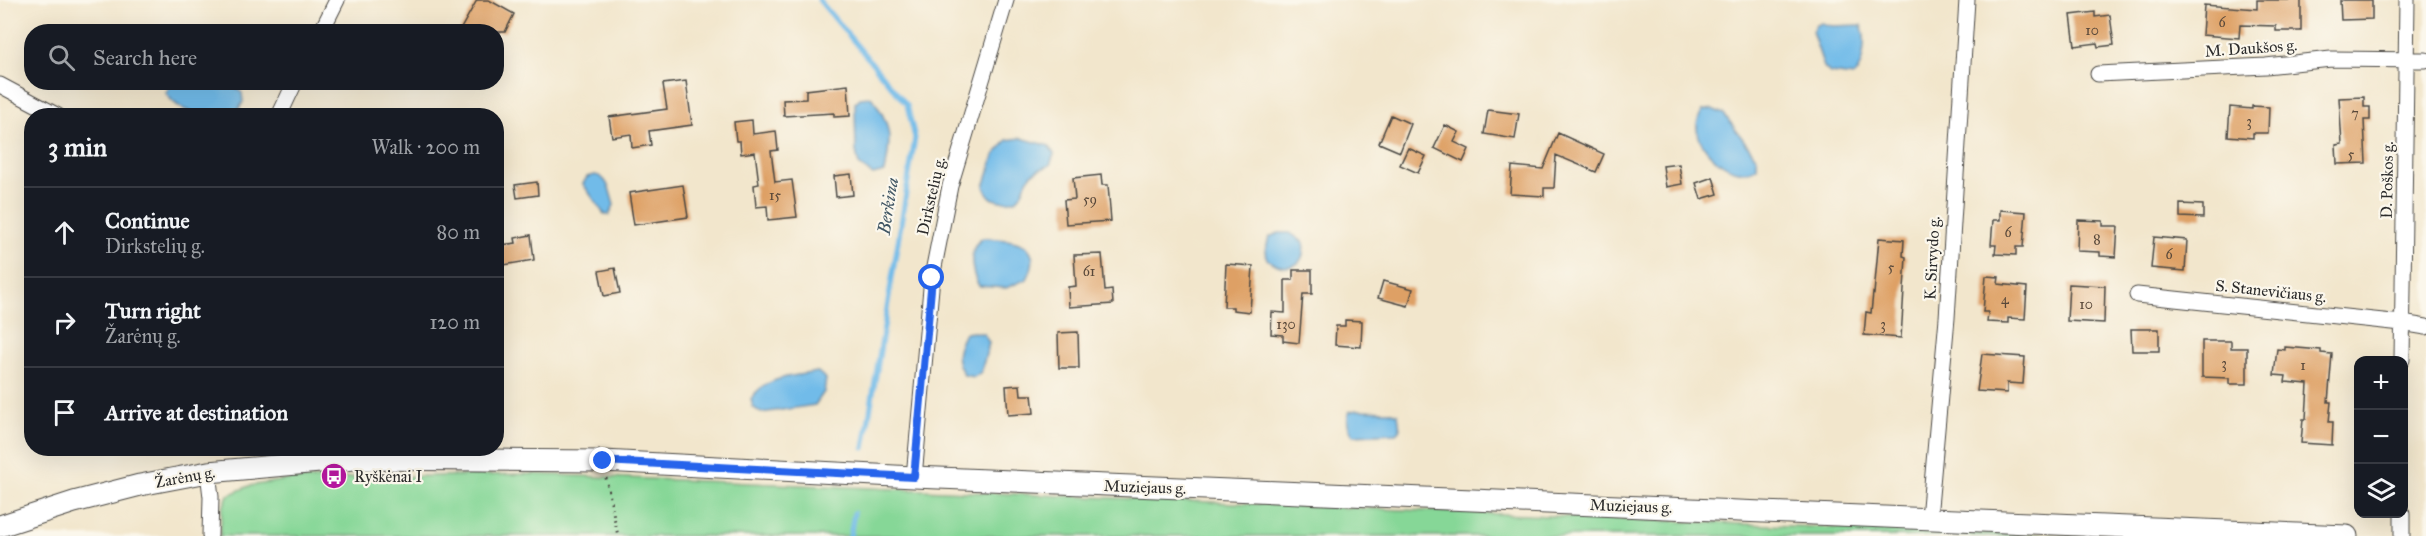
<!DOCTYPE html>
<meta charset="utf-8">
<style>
body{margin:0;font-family:"IM FELL Great Primer",serif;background:#20242c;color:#f1f3f6}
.controls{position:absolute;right:18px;bottom:18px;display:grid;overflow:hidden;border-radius:12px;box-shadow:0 6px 24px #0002}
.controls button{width:54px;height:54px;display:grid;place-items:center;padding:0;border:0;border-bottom:2px solid #363941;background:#171b24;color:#f1f3f6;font:30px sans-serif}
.stop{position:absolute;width:18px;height:18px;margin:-14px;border:4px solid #2563eb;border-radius:50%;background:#fff}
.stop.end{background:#2563eb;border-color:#fff;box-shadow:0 2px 6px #0008}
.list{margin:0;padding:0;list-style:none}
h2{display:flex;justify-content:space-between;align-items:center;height:78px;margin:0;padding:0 24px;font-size:26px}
h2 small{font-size:20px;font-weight:400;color:#9ea1a6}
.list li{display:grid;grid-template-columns:39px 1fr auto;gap:18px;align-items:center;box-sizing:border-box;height:90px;padding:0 24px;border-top:2px solid #363941}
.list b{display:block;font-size:22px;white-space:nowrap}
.list p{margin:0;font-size:20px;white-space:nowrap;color:#9ea1a6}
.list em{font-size:20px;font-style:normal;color:#9ea1a6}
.icon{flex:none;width:33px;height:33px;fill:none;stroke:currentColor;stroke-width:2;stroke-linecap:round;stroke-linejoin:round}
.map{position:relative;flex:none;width:2426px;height:536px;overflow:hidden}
.search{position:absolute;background:#171b24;box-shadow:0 6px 24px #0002;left:24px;top:24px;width:480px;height:66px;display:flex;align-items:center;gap:15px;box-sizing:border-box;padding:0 21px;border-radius:24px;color:#9ea1a6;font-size:22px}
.panel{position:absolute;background:#171b24;box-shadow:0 6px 24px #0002;left:24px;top:108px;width:480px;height:348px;border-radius:24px}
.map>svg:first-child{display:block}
.green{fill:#86d797;stroke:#588161;stroke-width:1.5}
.water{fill:#71bbe9;stroke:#4e738a;stroke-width:1.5}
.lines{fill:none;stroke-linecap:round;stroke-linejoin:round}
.stream{stroke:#71bbe9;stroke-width:5}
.building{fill:#dea065}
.street-casing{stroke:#494743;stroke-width:17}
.secondary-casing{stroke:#494743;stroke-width:23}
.path{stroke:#494743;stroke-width:3;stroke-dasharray:1.5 4.5;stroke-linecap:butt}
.street{stroke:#fff;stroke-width:15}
.secondary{stroke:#fff;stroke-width:21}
.route{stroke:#2563eb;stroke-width:8}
.labels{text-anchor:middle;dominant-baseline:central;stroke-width:4.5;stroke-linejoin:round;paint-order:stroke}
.number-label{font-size:14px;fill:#58483a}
.street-label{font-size:16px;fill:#2b2b2b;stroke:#fbf7ec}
.poi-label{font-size:16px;fill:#2b2b2b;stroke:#fbf7ec;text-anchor:start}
.water-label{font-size:18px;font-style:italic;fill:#405664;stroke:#fbf7ec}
</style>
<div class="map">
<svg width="2426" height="536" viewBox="0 0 2426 536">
<rect width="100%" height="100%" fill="#fbf7ec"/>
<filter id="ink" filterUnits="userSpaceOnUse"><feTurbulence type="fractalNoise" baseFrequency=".0167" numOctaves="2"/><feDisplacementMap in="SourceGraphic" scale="12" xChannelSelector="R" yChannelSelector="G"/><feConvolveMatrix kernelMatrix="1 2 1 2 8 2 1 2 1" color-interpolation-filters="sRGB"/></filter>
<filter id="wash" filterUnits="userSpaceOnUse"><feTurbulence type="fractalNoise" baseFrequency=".008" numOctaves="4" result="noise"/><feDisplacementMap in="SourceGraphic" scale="24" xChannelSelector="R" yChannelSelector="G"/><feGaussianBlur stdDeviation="1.35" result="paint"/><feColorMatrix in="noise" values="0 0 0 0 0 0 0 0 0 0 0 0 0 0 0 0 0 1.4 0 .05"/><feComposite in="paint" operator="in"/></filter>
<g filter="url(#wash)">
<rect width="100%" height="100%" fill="#f2e6cc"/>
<path class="green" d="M531 474 1865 529 2101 536H220L222 510 228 495 249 486 292 479Z"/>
<path class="water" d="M1821 23 1832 26 1861 25C1867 37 1864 66 1854 76L1830 73 1824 67 1812 31 1816 25Z
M171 83H231L242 93 243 102 235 115C210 116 181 117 166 93Z
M871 97C893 125 891 140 885 172L873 175 859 165 856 151 855 103 860 98Z
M1712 109 1724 114 1757 158V167C1734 184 1695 148 1697 125 1697 121 1700 115 1702 111Z
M1021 138 1049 146 1054 154 1050 165C1045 168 1036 170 1033 173 1018 186 1029 204 1001 201 991 200 988 195 984 187L994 156 1007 140Z
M595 175C609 177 610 193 614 205L609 215 604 214 583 184 587 177Z
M1279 233H1290L1303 242C1308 268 1284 273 1267 259L1266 249 1269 237Z
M983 238C1011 240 1047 240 1027 279L1006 288 979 286C971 273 967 247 983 238Z
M974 332 984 334 989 343 981 372 974 377 964 375C954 358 956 351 965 333Z
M818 372 826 379 824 392 815 405 761 413 753 407 751 399C765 376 795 376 818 372Z
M1357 410 1389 411 1398 414 1400 429 1396 433 1353 435C1348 427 1346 421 1349 412Z"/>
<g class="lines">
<path class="stream" d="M819 0 907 105 915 138 864 448
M850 536 854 513"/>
</g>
<g id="blocks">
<path class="building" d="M477 0H489L514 14 505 32H459Z
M2257 0H2301V31H2276V26L2240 25 2239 38 2202 35 2204 5 2257 9Z
M2340 0H2372V19L2341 20Z
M2095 12V17L2110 15 2114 45 2098 47 2097 43 2075 46 2071 15Z
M686 81 692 125 649 131 651 145 632 148 631 134 612 137 609 117 667 109 663 84Z
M848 85 850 116 834 117V113L784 116 783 100 806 99V90Z
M2364 97V107H2370V120H2364L2366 163 2337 164 2336 145 2342 144 2339 98Z
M2252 106 2269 107 2268 133H2253V138L2228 136 2230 107 2252 109Z
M1488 110 1519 114 1515 139 1484 134Z
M1391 115 1411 124 1400 152 1379 143Z
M752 120 753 134 776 131 778 150 771 151 775 182 792 180 797 217 768 220 767 206 756 207 754 185 759 184 755 152 741 154 740 141H736L734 122Z
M1445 125 1459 132 1454 142 1469 149 1463 162 1434 148Z
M1558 133 1604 154 1596 172 1556 155 1554 188H1544V196L1510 194 1512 166 1543 169Z
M1408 148 1426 156 1418 173 1400 165Z
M1679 164 1682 184 1666 187 1663 166Z
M851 174 853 195 836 197 834 176Z
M1101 175 1102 185H1108L1111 221 1066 224 1064 200 1075 199 1073 178Z
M1713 177 1718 194 1701 199 1696 183Z
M537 182 538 195 517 198 515 185Z
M683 185 688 217 634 225 629 193Z
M2180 204 2203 205V218L2180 217Z
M2000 210 2026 212 2023 247H2016V255L1995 254 1996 245H1991L1993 220H2000Z
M2078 220 2103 221V226H2118L2116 257 2100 256V252L2077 251Z
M531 235 534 260 504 265 501 245 516 243 515 238Z
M2154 237 2187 240 2185 271 2151 268Z
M1879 238 1904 240 1903 256 1906 257 1901 338 1864 335 1866 312 1871 313 1873 293 1874 294Z
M1102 254 1105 291 1112 290 1113 304 1069 307 1068 287 1076 286 1074 255Z
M1226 264 1253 266 1250 312 1233 310V307H1224Z
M615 268 620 293 604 296 599 271Z
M1293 270H1312V294H1303L1299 343 1283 341V335L1271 334 1272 312 1285 313V280H1293Z
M1986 276 1999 277 1998 284 2027 287 2025 319 2008 318V323L1987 322 1988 312H1983Z
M1383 281 1413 289 1408 306 1378 298Z
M2069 284 2105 286 2104 323 2067 321Z
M1345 320 1362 321 1361 347 1335 345 1336 326H1345Z
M2131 329H2159V351H2132Z
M1078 332 1079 368H1059L1058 333Z
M2202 341H2231V348H2247V384H2229V378L2202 377Z
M2285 347 2321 350V353L2332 354 2328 402H2331L2329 422H2333L2332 445 2301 443 2303 419H2306L2308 384 2285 382 2286 376 2274 375 2277 349 2285 350Z
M1982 354 2025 357 2023 384 2007 383V393L1977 391Z
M1020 385 1021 395H1032L1034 413 1008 415 1006 386Z"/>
</g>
</g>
<g filter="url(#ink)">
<use href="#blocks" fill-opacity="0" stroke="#494743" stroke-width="1.5"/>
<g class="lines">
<g class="street-casing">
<path id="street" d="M321 32 337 0
M2098 74 2266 66 2331 59 2426 60
M0 85 58 116
M279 116 295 82
M2137 295 2402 323 2426 327
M2402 360 2407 0
M208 472 211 497 210 536
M914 477 932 277 950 186 1006 0
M1929 518 1947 318 1967 0
M2402 536V514"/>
</g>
<g class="secondary-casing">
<path id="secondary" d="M0 526 74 502 140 485 208 472 354 459 603 461 914 477 2347 536"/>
</g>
<path class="path" d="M606 478 618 536"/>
<use href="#street" class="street"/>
<use href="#secondary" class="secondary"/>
</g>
</g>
<g class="lines" filter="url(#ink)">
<path class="route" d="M603 461 914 477 932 278"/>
</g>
<defs>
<g id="bus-disc" transform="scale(1.35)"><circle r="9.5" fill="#b5179e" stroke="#fbf7ec"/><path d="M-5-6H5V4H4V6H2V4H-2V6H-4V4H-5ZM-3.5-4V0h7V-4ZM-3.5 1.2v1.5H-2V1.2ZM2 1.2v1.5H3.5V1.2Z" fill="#fff"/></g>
</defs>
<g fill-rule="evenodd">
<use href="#bus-disc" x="334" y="476"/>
</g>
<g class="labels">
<g class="number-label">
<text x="2222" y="22">6</text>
<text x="2092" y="30">10</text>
<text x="2355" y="113">7</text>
<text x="2249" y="121">3</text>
<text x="2351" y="154">5</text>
<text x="775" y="195">15</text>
<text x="1090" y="199">59</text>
<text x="2008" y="232">6</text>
<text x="2097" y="239">8</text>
<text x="2169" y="254">6</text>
<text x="1891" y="267">5</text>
<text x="1089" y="271">61</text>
<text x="2005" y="299">4</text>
<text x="2086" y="304">10</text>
<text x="1286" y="324">130</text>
<text x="1883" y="324">3</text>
<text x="2224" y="363">3</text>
<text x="2303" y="365">1</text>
</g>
<g class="street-label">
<text transform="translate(2251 48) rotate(-4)">M. Daukšos g.</text>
<text transform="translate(2387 180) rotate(-89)">D. Poškos g.</text>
<text transform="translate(931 196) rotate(-77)">Dirkstelių g.</text>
<text transform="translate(1932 258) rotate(-87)">K. Sirvydo g.</text>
<text transform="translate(2271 291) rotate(6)">S. Stanevičiaus g.</text>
<text transform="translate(185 477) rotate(-10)">Žarėnų g.</text>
<text transform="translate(1145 487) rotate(2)">Muziejaus g.</text>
<text transform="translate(1631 506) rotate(2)">Muziejaus g.</text>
</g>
<g class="poi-label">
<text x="354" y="476">Ryškėnai I</text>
</g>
<g class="water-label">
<text transform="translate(888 206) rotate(-81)">Berkina</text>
</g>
</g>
</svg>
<div class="controls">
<button>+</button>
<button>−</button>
<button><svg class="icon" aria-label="layers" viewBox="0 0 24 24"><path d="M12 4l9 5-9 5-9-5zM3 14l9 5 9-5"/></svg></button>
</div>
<div class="stop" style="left:932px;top:278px"></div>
<div class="stop end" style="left:603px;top:461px"></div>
<div class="search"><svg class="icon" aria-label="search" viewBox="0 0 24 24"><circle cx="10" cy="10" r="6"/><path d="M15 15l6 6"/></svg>Search here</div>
<section class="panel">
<h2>3 min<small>Walk · 200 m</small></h2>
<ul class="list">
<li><svg class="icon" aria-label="ahead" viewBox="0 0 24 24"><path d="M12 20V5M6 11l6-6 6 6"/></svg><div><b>Continue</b><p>Dirkstelių g.</p></div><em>80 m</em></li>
<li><svg class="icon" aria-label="right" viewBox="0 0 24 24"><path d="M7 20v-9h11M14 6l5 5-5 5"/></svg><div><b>Turn right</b><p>Žarėnų g.</p></div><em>120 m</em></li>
<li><svg class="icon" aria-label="arrive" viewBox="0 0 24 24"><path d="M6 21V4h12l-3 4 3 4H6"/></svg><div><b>Arrive at destination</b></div></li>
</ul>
</section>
</div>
